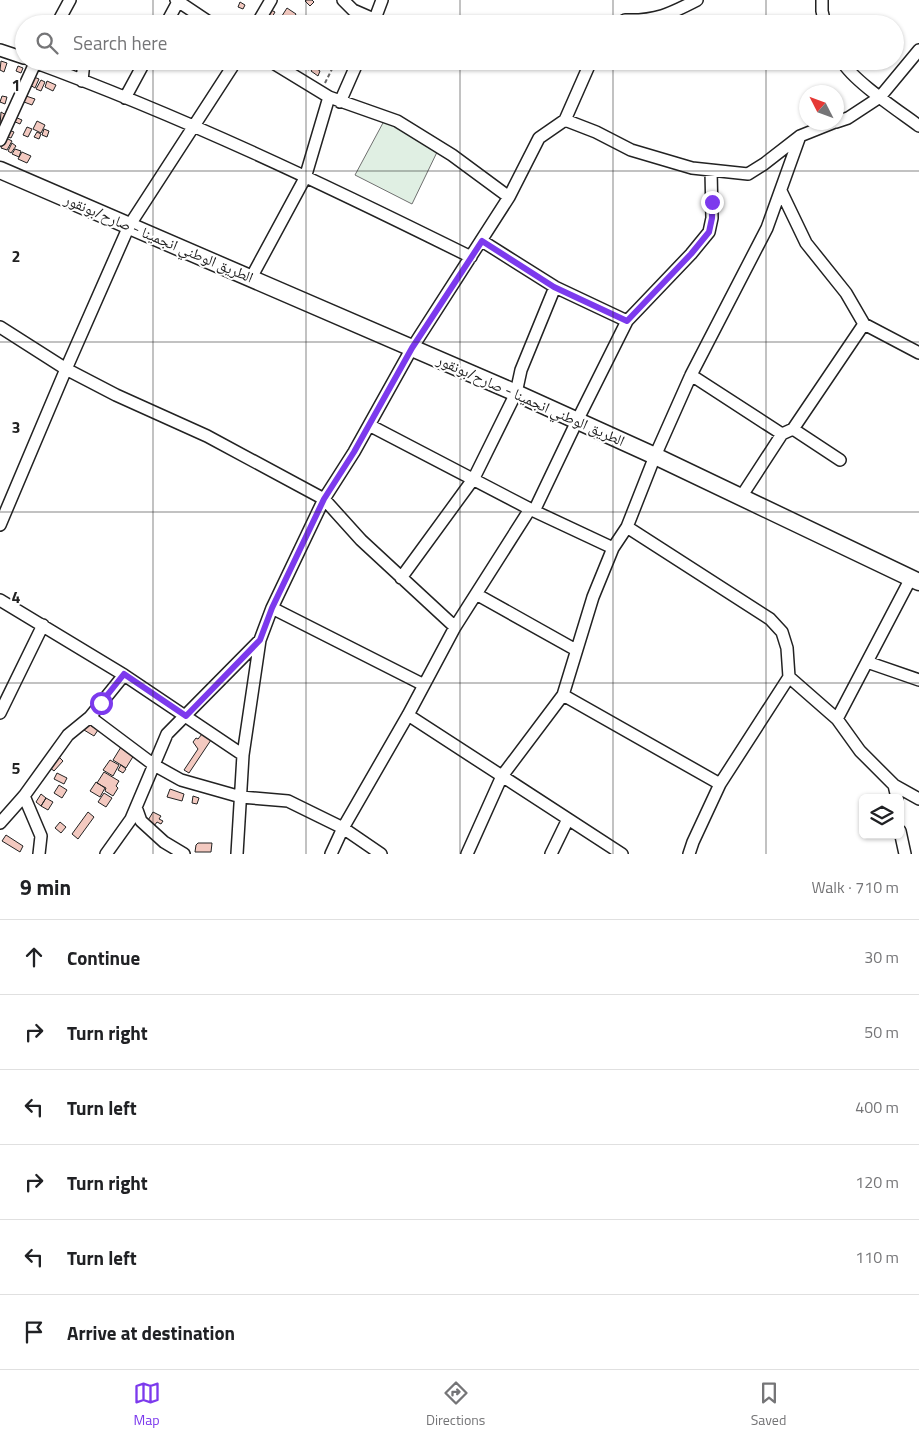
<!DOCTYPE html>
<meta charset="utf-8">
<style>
body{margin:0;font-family:"Titillium Web","Noto Naskh Arabic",sans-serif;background:#f6f6f6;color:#202124}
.controls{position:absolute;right:15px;bottom:15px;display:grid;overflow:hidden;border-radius:8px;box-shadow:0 1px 4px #0004}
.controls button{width:45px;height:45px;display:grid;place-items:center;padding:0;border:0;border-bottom:1px solid #e0e0e0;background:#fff;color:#202124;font:25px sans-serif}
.compass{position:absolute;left:799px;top:85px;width:45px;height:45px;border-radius:50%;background:#fff;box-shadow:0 1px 4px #0004;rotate:312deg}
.stop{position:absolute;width:15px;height:15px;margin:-11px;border:4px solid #7c3aed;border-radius:50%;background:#fff}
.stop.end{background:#7c3aed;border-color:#fff;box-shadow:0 1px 5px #0008}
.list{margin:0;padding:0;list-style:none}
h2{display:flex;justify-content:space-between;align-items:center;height:65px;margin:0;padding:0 20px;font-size:21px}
h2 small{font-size:16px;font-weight:400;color:#757577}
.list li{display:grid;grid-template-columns:32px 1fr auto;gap:15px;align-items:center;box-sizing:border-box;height:75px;padding:0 20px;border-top:1px solid #e0e0e0}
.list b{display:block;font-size:19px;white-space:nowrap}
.list em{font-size:16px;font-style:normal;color:#757577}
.icon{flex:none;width:28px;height:28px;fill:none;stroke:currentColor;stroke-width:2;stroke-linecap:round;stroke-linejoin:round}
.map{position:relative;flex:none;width:919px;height:854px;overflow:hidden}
.search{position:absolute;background:#fff;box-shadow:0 1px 4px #0004;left:15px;right:15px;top:15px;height:55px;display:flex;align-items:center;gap:12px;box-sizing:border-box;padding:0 18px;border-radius:28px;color:#757577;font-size:19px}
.sheet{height:515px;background:#fff}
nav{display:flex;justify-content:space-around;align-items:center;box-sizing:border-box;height:70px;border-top:1px solid #e0e0e0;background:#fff;font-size:14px;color:#757577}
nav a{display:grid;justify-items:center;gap:2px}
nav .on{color:#7c3aed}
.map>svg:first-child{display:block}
.green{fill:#e0efe3;stroke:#6f6f6f}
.building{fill:#f3c9c0;stroke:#222}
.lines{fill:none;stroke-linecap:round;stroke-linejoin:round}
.minor-casing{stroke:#222;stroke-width:14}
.highway-casing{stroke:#222;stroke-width:19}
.path{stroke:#646464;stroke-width:2;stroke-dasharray:4 2.5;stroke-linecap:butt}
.minor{stroke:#fff;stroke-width:11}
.highway{stroke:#fff;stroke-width:16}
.route{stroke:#7c3aed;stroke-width:6}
.grid{fill:none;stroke:#222;stroke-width:1;stroke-opacity:0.55}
.labels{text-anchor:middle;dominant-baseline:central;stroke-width:4;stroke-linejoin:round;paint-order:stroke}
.street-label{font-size:15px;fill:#222;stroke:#fff}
.grid-label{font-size:16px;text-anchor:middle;font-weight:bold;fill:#222;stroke:#fff;stroke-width:4;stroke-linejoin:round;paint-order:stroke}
</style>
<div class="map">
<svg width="919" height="854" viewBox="0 0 919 854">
<rect width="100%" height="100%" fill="#fff"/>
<path class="green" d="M384 121 439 148 412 204 355 175Z"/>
<path class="building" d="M306 0H312L314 2 310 6 305 1Z
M240 2 245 5 243 9 238 7Z
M287 8 296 14 290 24H281L278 22Z
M269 9 275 12 271 19 265 15Z
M1 61 7 63 4 72 0 70Z
M300 61H304L312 65 309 70 298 64Z
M18 66 23 68 21 73 16 71Z
M314 67 320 71 318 76 311 71Z
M34 77 39 79 35 88 30 85Z
M41 80 45 82 41 91 36 89Z
M47 81 56 85 53 91 45 87Z
M2 96 7 97 5 104 0 102Z
M26 96 35 99 32 105 24 102Z
M1 112 6 115 1 126 0 125Z
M15 117 22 120 20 124 13 121Z
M37 121 45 125 41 133 33 129Z
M27 127 32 129 28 137 23 135Z
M44 129 49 131 47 137 42 135Z
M9 130 14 132 11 138 6 136Z
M37 132 41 134 39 139 34 137Z
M6 138 12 141 7 150 1 148Z
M12 143 16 146 11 153 8 151Z
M15 149 21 151 19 157 12 154Z
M22 152 31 156 27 163 18 159Z
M88 724 98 730 94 736 84 730Z
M202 734 211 740 189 773 184 770 198 749 193 742 196 738 198 739Z
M121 747 134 755 126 768 113 760Z
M58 756 63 761 54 771 49 767Z
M110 760 119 765 113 776 103 770Z
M121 765 126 769 123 773 118 770Z
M104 772 119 781 116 786 118 788 113 796 105 791 106 788 97 783Z
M57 773 67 778 64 784 54 779Z
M96 782 105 788 100 797 90 791Z
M59 785 67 790 62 798 54 793Z
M170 789 184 794 182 801 167 797Z
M104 793 112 798 106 807 98 802Z
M41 794 46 798 41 806 36 802Z
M193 796 199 798 197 804 192 803Z
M46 798 53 802 48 810 41 806Z
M88 812 94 817 78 839 72 834Z
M153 812 161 816 159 819 163 821 161 824 157 822 154 826 147 822Z
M60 822 66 827 61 833 55 828Z
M6 835 23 846 20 852 2 841Z
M198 843H212L211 852H195L196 845Z"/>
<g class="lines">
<g class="minor-casing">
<path id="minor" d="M176 0 212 24
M343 0 353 10 369 17 373 23
M822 0V11L825 24
M57 24 70 0
M166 24 179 0
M257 24 271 0
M373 24 382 0
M620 24 625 20C656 21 670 14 697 0
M0 50 24 58
M31 61C182 116 328 186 471 257
M270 61 329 97 397 121 452 155 509 197
M842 61C853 81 899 111 919 126
M82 81 84 61
M125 98 145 61
M340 102 358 61
M565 120 596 132 631 150 692 168 748 174 764 164 800 136 835 122
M836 122 848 118 880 97 919 50
M0 140 36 61
M781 191 806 243 846 293 864 324 919 353
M482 241 555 287 627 321
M251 278 305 178 329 97
M0 327 66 369 116 395 207 436 324 499 361 540 455 627
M691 375 782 434 793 429 840 460
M369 425 530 509
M793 429 864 324
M741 497 782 434
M534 511 613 548
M0 525 66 369 129 226 236 61
M627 527 770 619 782 632 787 648 789 677 837 719 860 751 894 785 897 798
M401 578 474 478 516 393 521 370 555 287
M476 594 576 650
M0 600 124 675 243 755
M272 608 424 685
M867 662 919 680
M563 695 720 784
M0 713 43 625
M408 715 622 854
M90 717 154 765 181 780 241 797 288 801 343 828 381 854
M837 719 911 578
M894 785 919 799
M24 796 41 836 39 854
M136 807 141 821 164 842 184 854
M0 823 24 796 68 735 90 717 124 675
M900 831 905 854
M106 854 131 819 167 734 260 640
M237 854 243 755 260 640 272 608 324 499 354 452 412 348 509 197 539 138 565 120 591 61
M331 854 343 828 408 715 455 627 530 509 534 511 577 421 627 321 691 254 709 232 712 218 711 170
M467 854 502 776 563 695 593 597 613 548 627 527 655 456 691 375 767 228 800 136
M551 854 568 819
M689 854 693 842 720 784 789 677"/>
</g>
<g class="highway-casing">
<path id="highway" d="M0 170 516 393 655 456 919 582"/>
</g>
<path class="path" d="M325 83 336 61"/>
<use href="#minor" class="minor"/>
<use href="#highway" class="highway"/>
</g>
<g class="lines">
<path class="route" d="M101 703 124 674 186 716 260 640 272 608 324 499 354 452 412 348 482 241 554 287 627 321 691 254 709 232 712 218V202"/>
</g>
<path class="grid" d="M153 0V24M306 0V24M460 0V24M613 0V24M766 0V24M153 61V854M306 61V854M460 61V854M613 61V854M766 61V854M0 171H919M0 342H919M0 512H919M0 683H919"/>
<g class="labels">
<g class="street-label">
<text transform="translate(159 238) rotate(23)">الطريق الوطني انجمينا - صارح/بونقور</text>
<text transform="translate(531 400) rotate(24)">الطريق الوطني انجمينا - صارح/بونقور</text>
</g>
</g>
<g class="grid-label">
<text x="16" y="91">1</text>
<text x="16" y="262">2</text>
<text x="16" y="433">3</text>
<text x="16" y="603">4</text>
<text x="16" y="774">5</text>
</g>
</svg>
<div class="controls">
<button><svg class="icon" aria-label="layers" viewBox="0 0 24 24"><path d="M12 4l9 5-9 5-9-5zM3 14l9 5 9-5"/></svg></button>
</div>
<svg class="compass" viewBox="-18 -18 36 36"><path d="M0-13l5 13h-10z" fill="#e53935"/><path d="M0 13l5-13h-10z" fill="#757577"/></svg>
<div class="stop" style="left:101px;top:703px"></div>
<div class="stop end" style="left:712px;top:202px"></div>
<div class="search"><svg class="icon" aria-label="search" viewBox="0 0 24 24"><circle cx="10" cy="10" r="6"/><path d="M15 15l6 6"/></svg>Search here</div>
</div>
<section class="sheet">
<h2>9 min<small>Walk · 710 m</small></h2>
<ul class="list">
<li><svg class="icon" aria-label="ahead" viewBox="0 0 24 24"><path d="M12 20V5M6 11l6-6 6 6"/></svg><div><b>Continue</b></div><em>30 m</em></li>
<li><svg class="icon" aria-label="right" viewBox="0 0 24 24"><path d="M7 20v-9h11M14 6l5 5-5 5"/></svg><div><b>Turn right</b></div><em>50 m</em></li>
<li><svg class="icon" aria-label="left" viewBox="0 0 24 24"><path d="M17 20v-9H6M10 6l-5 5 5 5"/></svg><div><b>Turn left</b></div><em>400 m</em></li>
<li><svg class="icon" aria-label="right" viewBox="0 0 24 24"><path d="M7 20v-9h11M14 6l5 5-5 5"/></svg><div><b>Turn right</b></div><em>120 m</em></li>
<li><svg class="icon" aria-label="left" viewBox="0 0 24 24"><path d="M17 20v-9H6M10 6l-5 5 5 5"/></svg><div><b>Turn left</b></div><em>110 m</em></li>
<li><svg class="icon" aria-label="arrive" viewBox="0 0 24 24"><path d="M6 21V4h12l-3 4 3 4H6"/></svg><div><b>Arrive at destination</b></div></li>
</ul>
</section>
<nav>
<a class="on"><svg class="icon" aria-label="map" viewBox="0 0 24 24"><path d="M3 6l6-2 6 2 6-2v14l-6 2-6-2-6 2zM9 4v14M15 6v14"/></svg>Map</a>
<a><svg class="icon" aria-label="directions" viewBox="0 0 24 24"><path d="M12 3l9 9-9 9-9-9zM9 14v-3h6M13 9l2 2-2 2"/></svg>Directions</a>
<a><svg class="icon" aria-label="saved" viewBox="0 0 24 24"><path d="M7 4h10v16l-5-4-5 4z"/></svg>Saved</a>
</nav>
